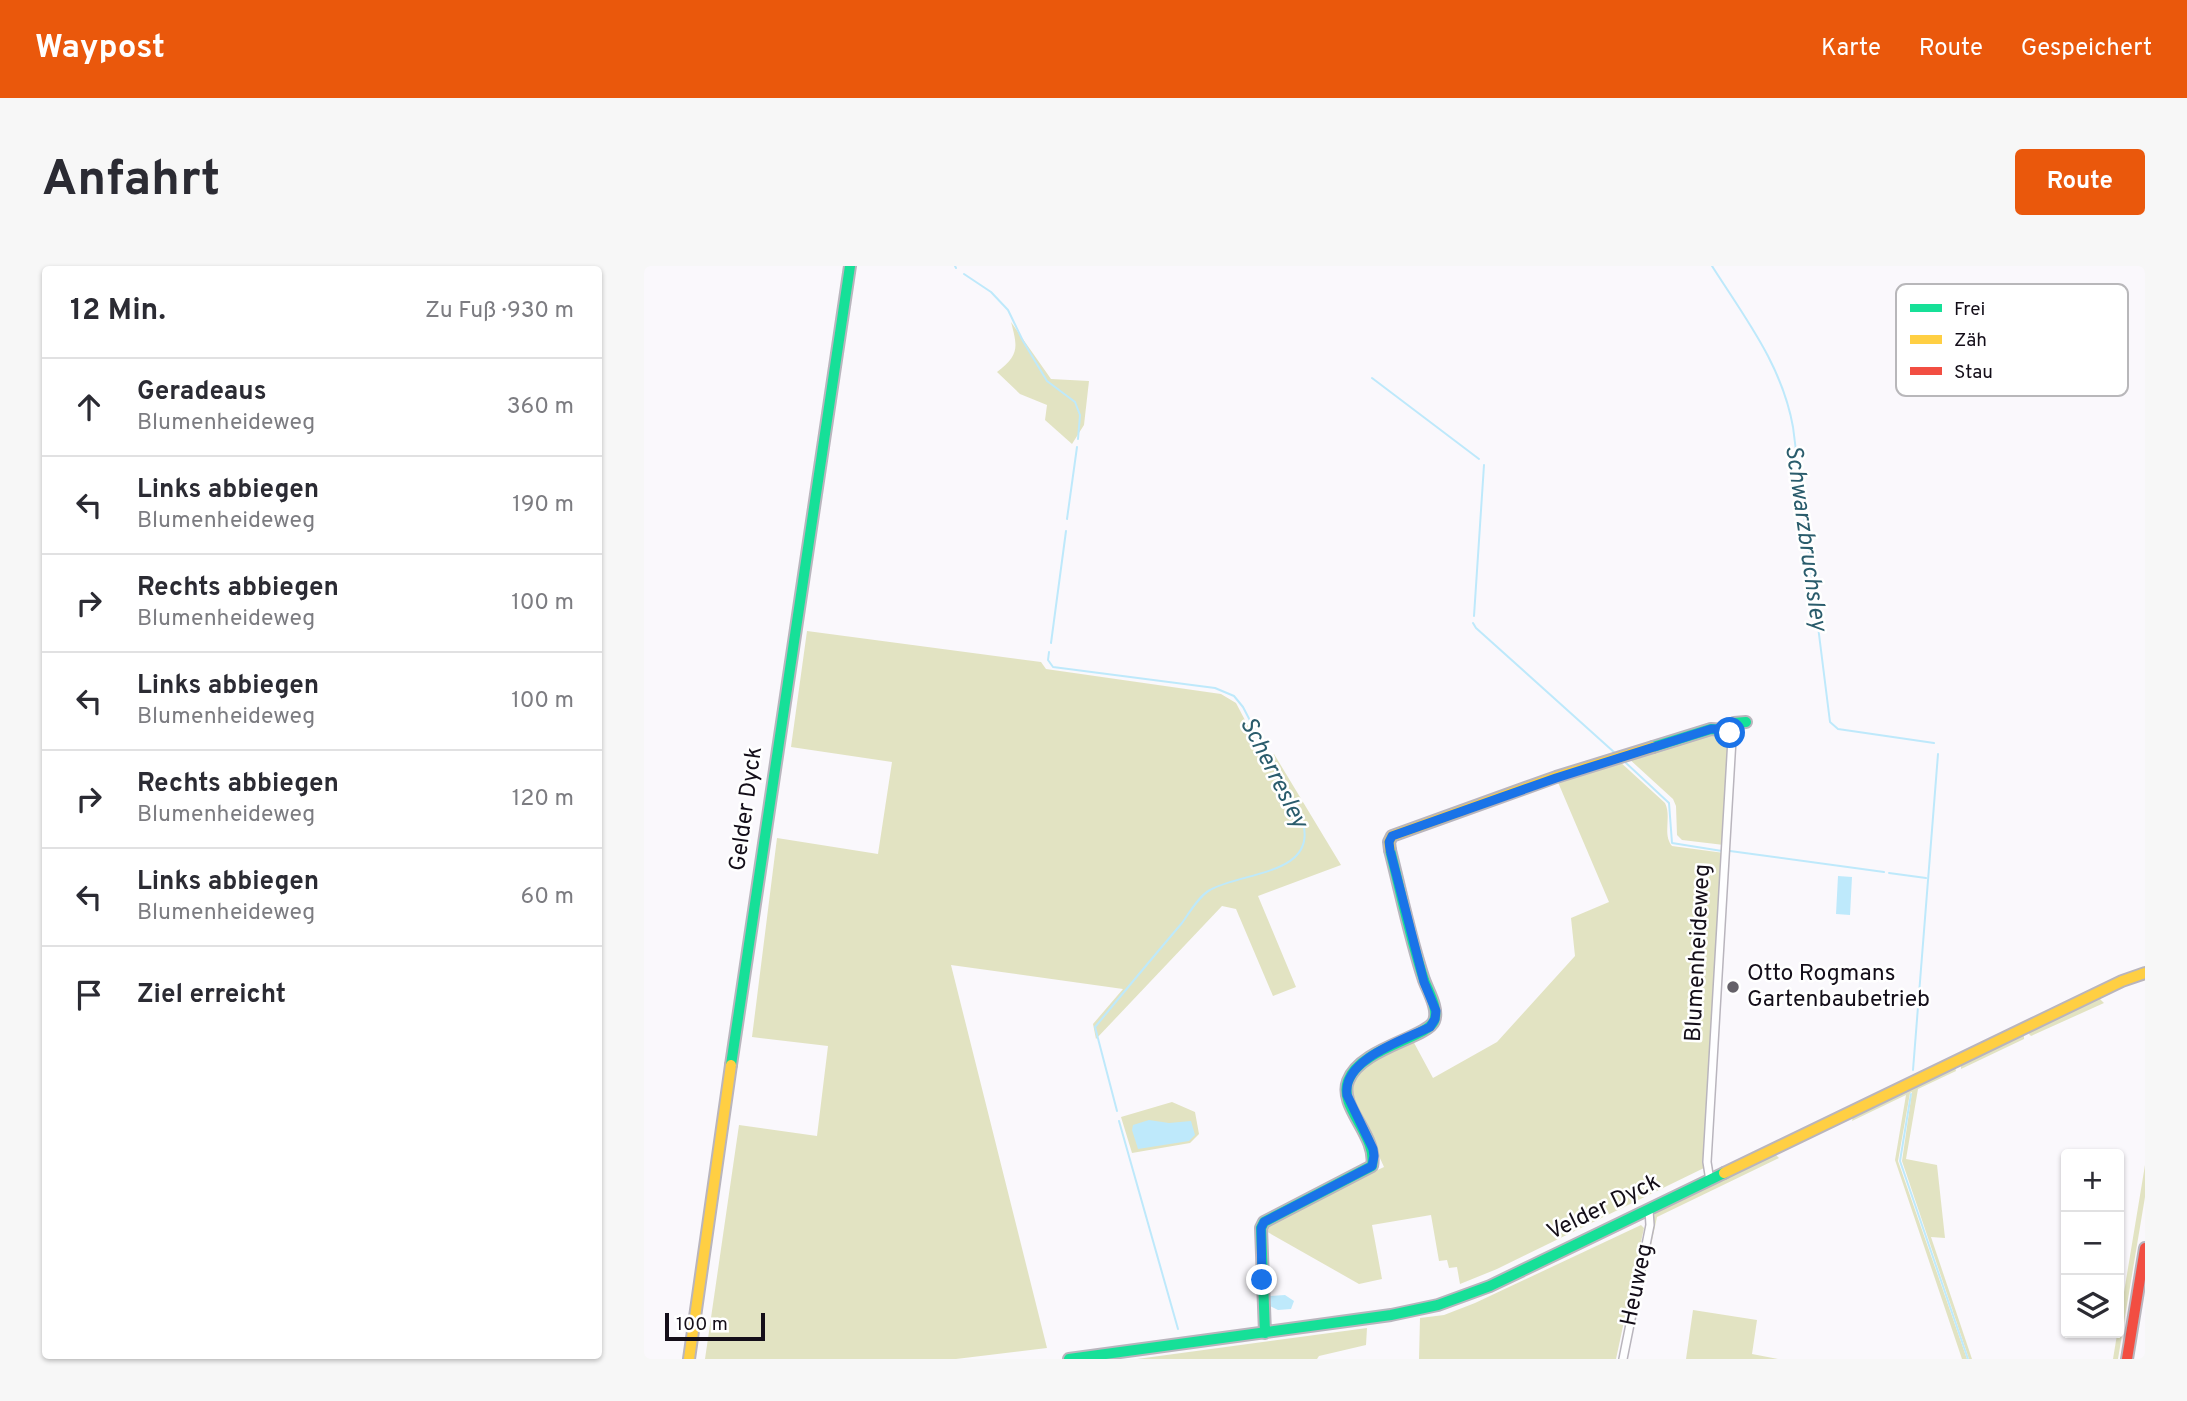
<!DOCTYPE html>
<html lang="de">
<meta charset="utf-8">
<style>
body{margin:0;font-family:Overpass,sans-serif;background:#f7f7f7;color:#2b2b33}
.controls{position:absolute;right:21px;bottom:21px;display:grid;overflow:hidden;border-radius:7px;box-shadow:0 2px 5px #0004}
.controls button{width:63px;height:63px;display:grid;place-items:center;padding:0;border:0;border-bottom:2px solid #e1e1e2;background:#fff;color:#2b2b33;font:35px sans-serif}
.scale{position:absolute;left:21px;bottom:18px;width:100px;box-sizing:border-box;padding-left:7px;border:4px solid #140e19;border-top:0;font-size:19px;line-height:24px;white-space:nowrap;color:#140e19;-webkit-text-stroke:5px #fff;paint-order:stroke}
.stop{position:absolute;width:21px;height:21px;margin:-16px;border:5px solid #1a73e8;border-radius:50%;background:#fff}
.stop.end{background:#1a73e8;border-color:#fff;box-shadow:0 2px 7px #0008}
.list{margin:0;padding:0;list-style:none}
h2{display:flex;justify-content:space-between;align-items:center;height:91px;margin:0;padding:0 28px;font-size:30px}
h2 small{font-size:23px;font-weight:400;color:#7c7c81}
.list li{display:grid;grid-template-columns:46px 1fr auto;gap:21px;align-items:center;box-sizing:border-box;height:98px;padding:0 28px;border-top:2px solid #e1e1e2}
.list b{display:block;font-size:26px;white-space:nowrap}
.list p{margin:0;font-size:23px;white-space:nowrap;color:#7c7c81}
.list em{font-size:23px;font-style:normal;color:#7c7c81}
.icon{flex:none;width:38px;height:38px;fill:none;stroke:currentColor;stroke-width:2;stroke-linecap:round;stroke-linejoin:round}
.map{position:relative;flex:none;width:1501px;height:1093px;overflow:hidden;border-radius:7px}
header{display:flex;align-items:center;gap:42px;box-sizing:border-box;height:98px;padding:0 35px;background:#ea580c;color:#fff}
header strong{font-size:33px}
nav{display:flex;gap:38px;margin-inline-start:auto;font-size:24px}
.intro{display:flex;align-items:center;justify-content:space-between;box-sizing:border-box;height:168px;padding:0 42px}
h1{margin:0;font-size:49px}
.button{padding:18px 32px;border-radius:7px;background:#ea580c;color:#fff;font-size:24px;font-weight:700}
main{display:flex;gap:42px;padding:0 42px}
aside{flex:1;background:#fff;border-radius:7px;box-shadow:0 2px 5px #0004}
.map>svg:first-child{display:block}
.green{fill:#e2e3c2}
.water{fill:#bee9fb}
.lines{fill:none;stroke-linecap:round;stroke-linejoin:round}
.stream{stroke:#bee9fb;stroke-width:2}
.street-casing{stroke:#b9b5bd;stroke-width:10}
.fast-casing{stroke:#b9b5bd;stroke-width:14}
.slow-casing{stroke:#b9b5bd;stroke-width:14}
.jam-casing{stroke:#b9b5bd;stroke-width:14}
.street{stroke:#fefeff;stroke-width:7}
.fast{stroke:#16e098;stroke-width:10}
.slow{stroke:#ffcf43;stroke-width:10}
.jam{stroke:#f24e42;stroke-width:10}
.route{stroke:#1a73e8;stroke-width:9}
.poi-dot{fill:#646068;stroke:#fff;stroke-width:2.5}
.labels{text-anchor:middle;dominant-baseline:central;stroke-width:5;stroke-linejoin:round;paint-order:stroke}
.street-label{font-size:23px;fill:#140e19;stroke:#fff}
.poi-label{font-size:23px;fill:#140e19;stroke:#fff;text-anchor:start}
.water-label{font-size:24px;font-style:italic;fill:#2a5c6c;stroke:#fff}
.key{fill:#fff;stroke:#b8b7ba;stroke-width:2}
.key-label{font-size:19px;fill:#140e19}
</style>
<header>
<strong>Waypost</strong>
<nav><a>Karte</a><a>Route</a><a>Gespeichert</a></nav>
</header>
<div class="intro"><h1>Anfahrt</h1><a class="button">Route</a></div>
<main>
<aside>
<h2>12 Min.<small>Zu Fuß · 930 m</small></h2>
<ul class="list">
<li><svg class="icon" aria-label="ahead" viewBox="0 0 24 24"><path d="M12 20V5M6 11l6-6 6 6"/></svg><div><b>Geradeaus</b><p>Blumenheideweg</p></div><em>360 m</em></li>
<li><svg class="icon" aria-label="left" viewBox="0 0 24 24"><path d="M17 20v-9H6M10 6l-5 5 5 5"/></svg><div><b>Links abbiegen</b><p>Blumenheideweg</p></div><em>190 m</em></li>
<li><svg class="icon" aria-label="right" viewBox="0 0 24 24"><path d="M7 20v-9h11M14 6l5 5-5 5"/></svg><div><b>Rechts abbiegen</b><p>Blumenheideweg</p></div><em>100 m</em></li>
<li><svg class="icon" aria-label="left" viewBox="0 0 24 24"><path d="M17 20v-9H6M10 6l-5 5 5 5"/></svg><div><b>Links abbiegen</b><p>Blumenheideweg</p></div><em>100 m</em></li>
<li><svg class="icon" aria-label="right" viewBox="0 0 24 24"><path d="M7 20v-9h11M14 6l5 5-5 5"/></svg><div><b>Rechts abbiegen</b><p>Blumenheideweg</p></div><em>120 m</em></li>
<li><svg class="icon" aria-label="left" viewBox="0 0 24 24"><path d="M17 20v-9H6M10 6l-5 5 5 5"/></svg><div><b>Links abbiegen</b><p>Blumenheideweg</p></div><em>60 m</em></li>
<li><svg class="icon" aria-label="arrive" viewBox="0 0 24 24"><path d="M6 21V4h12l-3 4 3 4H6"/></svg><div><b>Ziel erreicht</b></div></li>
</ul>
</aside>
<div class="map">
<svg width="1501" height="1093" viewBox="0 0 1501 1093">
<rect width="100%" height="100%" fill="#faf8fc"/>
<path class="green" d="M367 56 407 113 445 115 440 159 428 178 401 154 403 139 376 128 353 106C375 89 374 82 367 56Z
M163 365 397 396 402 403 577 428 592 437 623 496 630 488 697 599 614 630 652 721 629 730 592 643 578 640 452 773 449 758 479 723 307 699 403 1082 312 1093H61L95 859 173 870 184 780 108 771 133 572 234 588 248 496 147 481Z
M1076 466 1084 470 1086 480 1080 579 1038 574 1033 569 1032 540 1029 533 983 491 1064 467Z
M974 494 1021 537C1028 551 1018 568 1028 580L1080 587 1060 902 853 1003 816 1018 813 1001 805 1002 803 994 795 995 787 949 728 959 738 1013 715 1018 620 964C643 941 708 916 740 901L708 831C704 797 743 786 768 773L789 812 853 776 931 690 927 652 965 636 913 514Z
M1454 731 1460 737 1387 770 1385 768 1386 764Z
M1380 767V773L1317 803V797Z
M1311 801 1312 805 1274 823 1262 893 1293 899 1301 972 1287 971 1328 1093H1325L1258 895 1268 826 1266 827 1254 895 1323 1093H1318L1251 894 1262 829 1208 855 1209 850Z
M528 836 551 846 555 868 546 877 488 887 477 851Z
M1131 888 1135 892 1013 951 983 1093H980L1011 946Z
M1501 899V931L1474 1093H1469Z
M997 959 1000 962 972 1093H775L776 1052 800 1049 831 1037Z
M1049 1044 1113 1054 1108 1088 1134 1093H1042Z
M723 1062 722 1079 675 1090 673 1093H493Z"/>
<path class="water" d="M1194 610 1208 611 1206 649 1192 648Z
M505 854 525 857 547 855 551 869 545 875 494 883 488 864 489 859Z
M641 1029 650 1035 647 1043 634 1044 624 1039 625 1030Z"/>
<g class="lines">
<path class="stream" d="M311 0 312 2
M1068 0C1101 52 1138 99 1149 161L1186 456 1194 463 1290 477
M320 8 347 26 364 44 379 75 403 115 431 136 436 149 434 173
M728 112 835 193
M423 253 433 181
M830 350 840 199
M829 357 832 362 971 487
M407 377 422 265
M405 386 404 394 409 401 571 422 590 430 599 441 659 557C673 609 597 606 566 624 555 630 545 647 538 657 509 691 480 726 451 761L473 845
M981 496 1025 537 1028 577 1078 585
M1086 585 1240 606
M1245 607 1282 612
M1269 804 1294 488
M1267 828 1256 895 1324 1093
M475 855 534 1063"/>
<g class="street-casing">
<path id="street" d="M1066 915 1063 896 1088 473 1082 464
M979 1093 1006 959 1005 944"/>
</g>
<g class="fast-casing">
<path id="fast" d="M1009 481 1067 463 1082 464 1090 457 1102 456
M87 799 206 0
M621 1067 617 962 620 956 728 900C734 870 694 841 704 815 716 782 783 772 790 755 795 743 784 725 780 714 766 672 757 627 746 584
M425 1093 747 1049 794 1039 846 1020 1080 907"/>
</g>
<g class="slow-casing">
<path id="slow" d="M746 584 745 576 748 570 912 511 1009 481
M1080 907 1478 715 1501 707
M45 1093 87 799"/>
</g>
<g class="jam-casing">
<path id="jam" d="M1483 1093 1501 982"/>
</g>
<use href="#street" class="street"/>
<use href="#fast" class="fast"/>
<use href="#slow" class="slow"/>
<use href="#jam" class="jam"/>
</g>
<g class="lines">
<path class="route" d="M618 1014 617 962 620 956 728 900 730 890 729 883 703 829C698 793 760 774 786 761L791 753 792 745 780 716 746 584 745 576 748 570 912 512 1067 463H1079L1086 467"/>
</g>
<circle class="poi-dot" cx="1089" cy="721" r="7"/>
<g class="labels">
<g class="street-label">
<text transform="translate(103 543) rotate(-82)">Gelder Dyck</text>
<text transform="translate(1055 687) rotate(-87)">Blumenheideweg</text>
<text transform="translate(960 942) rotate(-26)">Velder Dyck</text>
<text transform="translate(994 1019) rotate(-78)">Heuweg</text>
</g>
<g class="poi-label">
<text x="1103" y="708">Otto Rogmans<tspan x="1103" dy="26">Gartenbaubetrieb</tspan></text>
</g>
<g class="water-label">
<text transform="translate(1161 272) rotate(82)">Schwarzbruchsley</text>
<text transform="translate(629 507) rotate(63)">Scherresley</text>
</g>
</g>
<rect x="1252" y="18" width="232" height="112" rx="10" class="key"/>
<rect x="1266" y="38" width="32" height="8" fill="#16e098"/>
<rect x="1266" y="69" width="32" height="9" fill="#ffcf43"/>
<rect x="1266" y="101" width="32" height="8" fill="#f24e42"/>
<g class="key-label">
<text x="1310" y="49">Frei</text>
<text x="1310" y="80">Zäh</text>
<text x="1310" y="112">Stau</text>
</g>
</svg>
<div class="controls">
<button>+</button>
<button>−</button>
<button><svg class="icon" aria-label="layers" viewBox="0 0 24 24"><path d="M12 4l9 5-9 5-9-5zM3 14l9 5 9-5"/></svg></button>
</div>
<div class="scale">100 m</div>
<div class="stop" style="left:1086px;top:467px"></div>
<div class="stop end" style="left:618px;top:1014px"></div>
</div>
</main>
